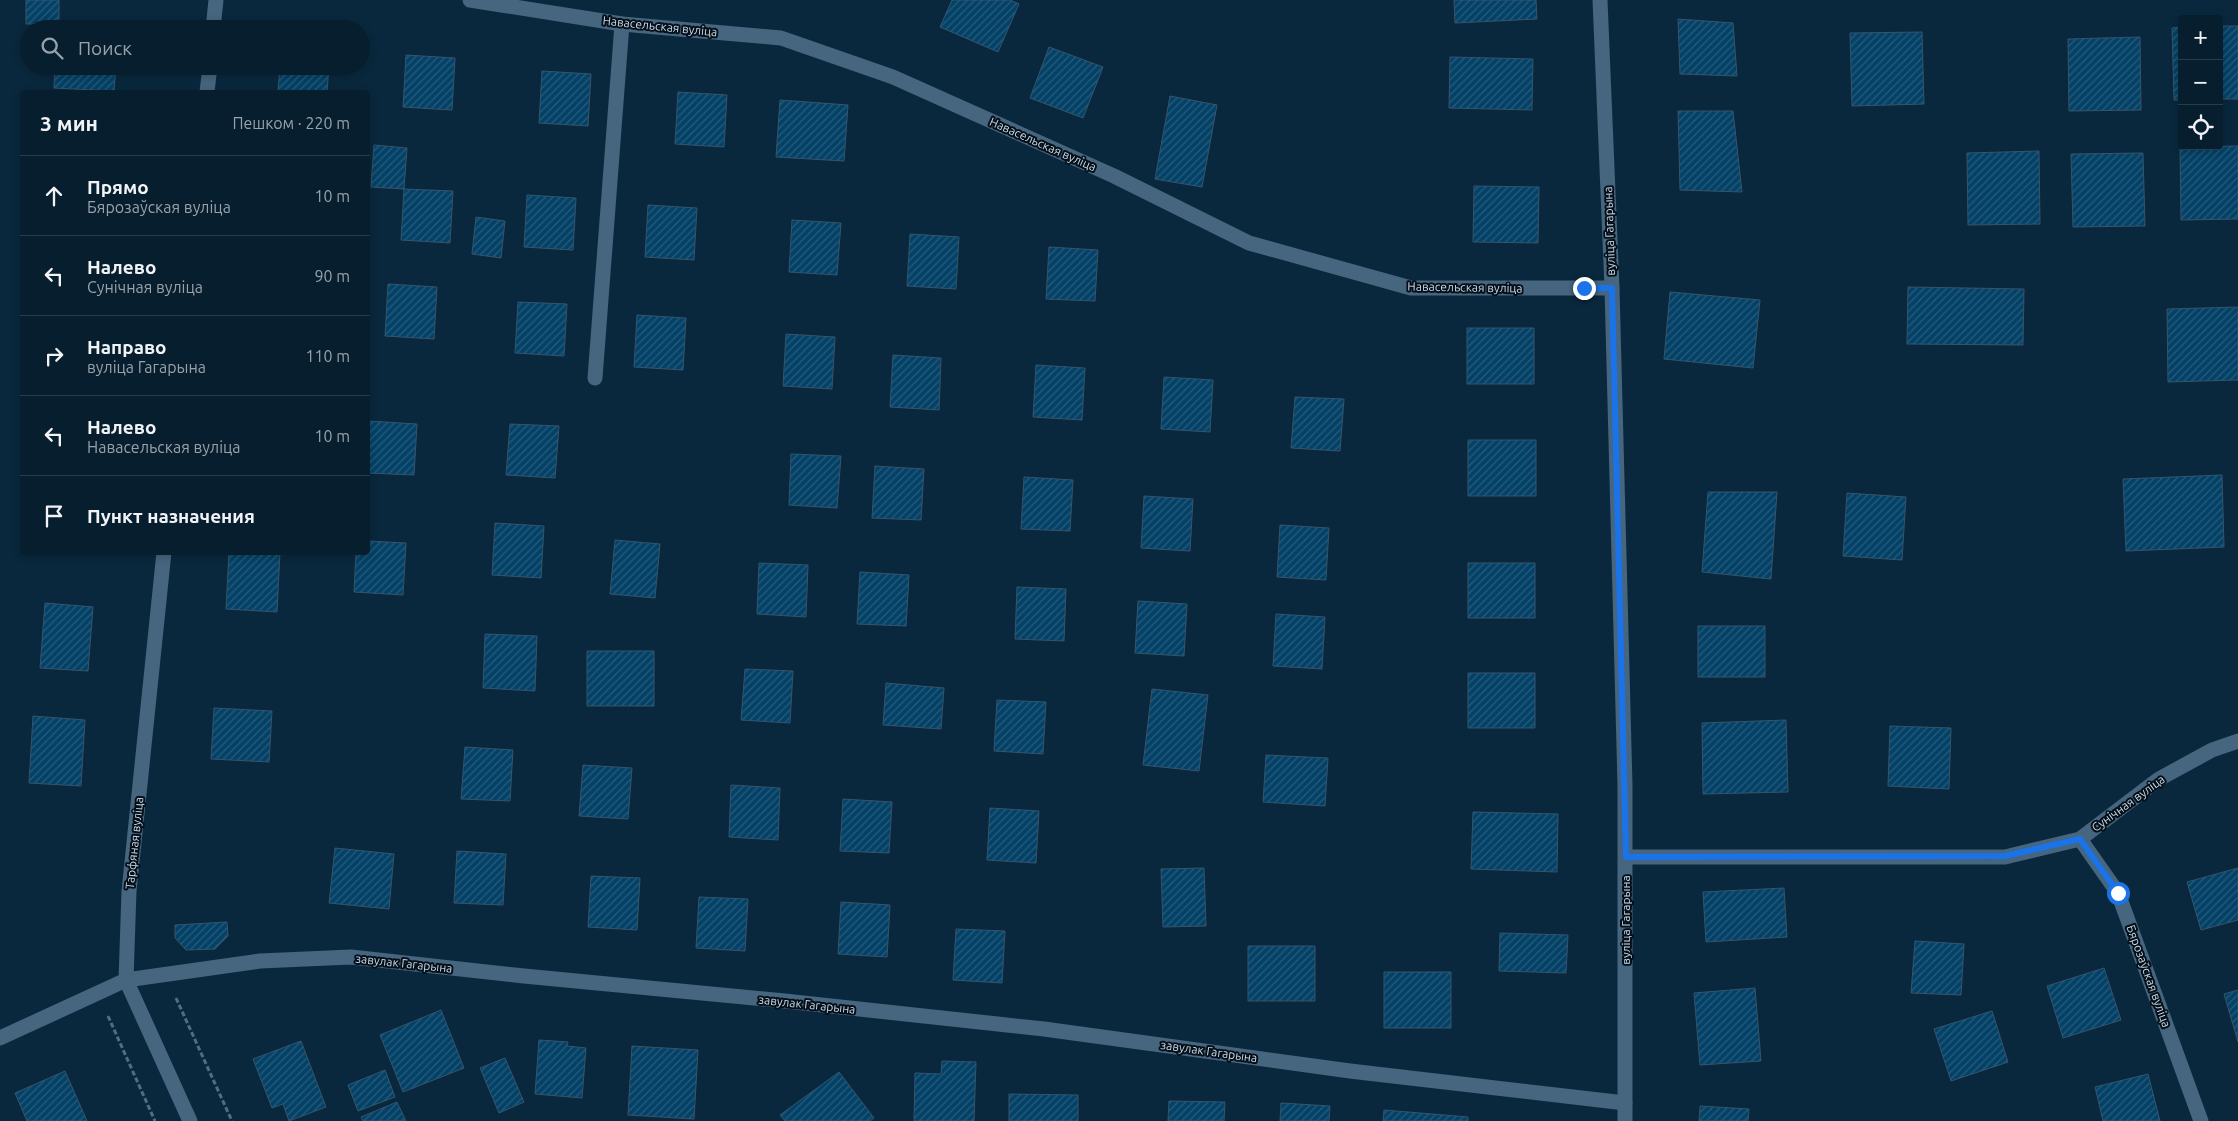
<!DOCTYPE html>
<html lang="ru">
<meta charset="utf-8">
<style>
body{margin:0;font-family:Ubuntu,sans-serif;background:#152b3a;color:#f1f3f6}
.controls{position:absolute;right:15px;top:15px;display:grid;overflow:hidden;border-radius:5px;box-shadow:0 2px 8px #0003}
.controls button{width:45px;height:45px;display:grid;place-items:center;padding:0;border:0;border-bottom:1px solid #283c4a;background:#071e2e;color:#f1f3f6;font:25px sans-serif}
.stop{position:absolute;width:15px;height:15px;margin:-11px;border:4px solid #1a73e8;border-radius:50%;background:#fff}
.stop.end{background:#1a73e8;border-color:#fff;box-shadow:0 1px 5px #0008}
.list{margin:0;padding:0;list-style:none}
h2{display:flex;justify-content:space-between;align-items:center;height:65px;margin:0;padding:0 20px;font-size:21px}
h2 small{font-size:16px;font-weight:400;color:#98a2aa}
.list li{display:grid;grid-template-columns:32px 1fr auto;gap:15px;align-items:center;box-sizing:border-box;height:80px;padding:0 20px;border-top:1px solid #283c4a}
.list b{display:block;font-size:19px;white-space:nowrap}
.list p{margin:0;font-size:16px;white-space:nowrap;color:#98a2aa}
.list em{font-size:16px;font-style:normal;color:#98a2aa}
.icon{flex:none;width:28px;height:28px;fill:none;stroke:currentColor;stroke-width:2;stroke-linecap:round;stroke-linejoin:round}
.map{position:relative;flex:none;width:2238px;height:1121px;overflow:hidden}
.search{position:absolute;background:#071e2e;box-shadow:0 2px 8px #0003;left:20px;top:20px;width:350px;height:55px;display:flex;align-items:center;gap:12px;box-sizing:border-box;padding:0 18px;border-radius:28px;color:#98a2aa;font-size:19px}
.panel{position:absolute;background:#071e2e;box-shadow:0 2px 8px #0003;left:20px;top:90px;width:350px;height:465px;border-radius:5px}
.map>svg:first-child{display:block}
.building{fill:url(#building-hatch);stroke:#36546c}
.lines{fill:none;stroke-linecap:round;stroke-linejoin:round}
.path{stroke:#536d7f;stroke-width:3;stroke-dasharray:5 2.5;stroke-linecap:butt}
.service{stroke:#46657e;stroke-width:15}
.minor{stroke:#46657e;stroke-width:15}
.tertiary{stroke:#46657e;stroke-width:15}
.route{stroke:#1a73e8;stroke-width:6}
.labels{text-anchor:middle;dominant-baseline:central;stroke-width:4;stroke-linejoin:round;paint-order:stroke}
.street-label{font-size:12px;fill:#cadbe9;stroke:#040f19}
</style>
<div class="map">
<svg width="2238" height="1121" viewBox="0 0 2238 1121">
<defs>
<pattern id="building-hatch" width="6" height="6" patternUnits="userSpaceOnUse" patternTransform="scale(1.25)"><rect width="6" height="6" fill="#044166"/><path d="M-1 1l2-2M0 6l6-6M5 7l2-2" fill="none" stroke="#275c7c"/></pattern>
</defs>
<rect width="100%" height="100%" fill="#09283d"/>
<path class="building" d="M26 0H59V24H26Z
M952 0H1010L1019 4 998 52 940 27Z
M1454 0H1536L1537 19 1455 23Z
M1678 19 1733 23 1737 76 1680 74Z
M2219 26H2238V99H2219Z
M2182 27V100H2174L2172 28Z
M1922 32 1924 104 1852 106 1850 33Z
M2140 37 2141 110 2069 111 2068 39Z
M1049 47 1103 67 1083 118 1030 98Z
M406 55 455 58 452 110 403 107Z
M1450 57 1533 59 1532 110 1449 108Z
M55 66H116L114 91 54 88Z
M280 66H329L327 92H278Z
M542 71 591 74 588 126 539 123Z
M678 92 727 95 724 147 675 144Z
M1170 96 1217 105 1202 187 1155 179Z
M780 100 848 105 844 161 776 157Z
M1678 111H1733L1742 192 1680 190Z
M374 145 407 148 404 189 371 187Z
M2238 146V219L2181 220 2180 147Z
M2039 151 2040 224 1968 225 1967 153Z
M2143 153 2145 226 2073 227 2071 154Z
M1474 186 1539 187 1538 243 1473 242Z
M404 189 453 191 450 243 401 240Z
M527 195 576 198 573 250 524 247Z
M648 205 697 208 694 260 645 257Z
M476 217 505 221 501 258 472 254Z
M792 220 841 223 837 275 789 272Z
M910 234 959 237 956 289 907 286Z
M1049 247 1098 250 1095 301 1046 299Z
M388 284 437 287 434 339 385 336Z
M1908 287 2024 289 2023 345 1907 344Z
M1670 292 1760 300 1753 368 1664 359Z
M518 302 567 304 564 356 515 353Z
M2238 307V380L2168 382 2167 309Z
M637 315 686 318 683 370 634 367Z
M1467 328H1534V384H1467Z
M786 334 835 337 832 389 783 386Z
M893 355 941 358 939 410 890 407Z
M1036 365 1085 368 1082 420 1033 417Z
M1164 377 1213 380 1210 432 1161 429Z
M1295 397 1344 399 1340 451 1291 448Z
M368 421 417 424 414 475 368 473Z
M510 424 559 426 555 478 506 475Z
M1468 440H1536V496H1468Z
M791 454 841 456 837 508 789 505Z
M875 466 924 469 921 520 872 518Z
M2222 475 2224 547 2126 551 2123 479Z
M1024 477 1073 480 1070 531 1021 529Z
M1708 492H1777L1771 579 1702 572Z
M1847 493 1906 497 1902 560 1843 556Z
M1144 496 1193 499 1190 551 1141 548Z
M495 523 544 526 541 578 492 575Z
M1280 525 1329 528 1326 580 1277 577Z
M615 540 660 544 655 598 610 594Z
M368 541 406 543 403 595 354 592 356 552H368Z
M229 552H280L277 612 226 609Z
M759 563 808 565 806 617 757 614Z
M1468 563H1535V618H1468Z
M860 572 909 575 906 626 857 624Z
M1017 587 1066 589 1064 641 1015 639Z
M1138 601 1187 604 1184 656 1135 653Z
M45 603 93 607 88 671 40 668Z
M1276 614 1325 617 1322 669 1273 666Z
M1698 626H1765V677H1698Z
M485 634 537 636 535 691 483 688Z
M587 651H654V706H587Z
M745 669 793 671 790 723 741 720Z
M1468 673H1535V728H1468Z
M886 683 944 688 941 729 883 725Z
M1152 689 1208 695 1199 771 1143 765Z
M997 700 1046 702 1043 754 994 751Z
M214 708 272 711 269 762 211 759Z
M33 716 85 720 81 786 29 783Z
M1786 720 1788 792 1703 794 1702 723Z
M1890 726 1951 728 1949 789 1888 786Z
M465 747 513 750 510 801 461 799Z
M1266 755 1328 758 1325 806 1263 802Z
M583 765 632 768 628 819 579 816Z
M731 785 780 788 778 840 729 837Z
M843 799 892 802 889 853 840 851Z
M990 808 1039 811 1036 863 987 860Z
M1473 812 1558 814 1557 872 1471 869Z
M335 848 394 854 389 909 329 903Z
M457 851 506 854 503 905 454 903Z
M1204 868 1206 926 1163 927 1161 869Z
M2238 868V920L2201 930 2187 882Z
M591 876 640 878 637 930 588 927Z
M1784 888 1787 937 1706 942 1703 892Z
M699 897 748 899 745 951 696 948Z
M841 902 890 905 887 957 838 954Z
M227 922 228 936 215 949 186 950 175 938V925Z
M956 929 1005 931 1002 983 953 980Z
M1500 933 1568 935 1566 973 1499 971Z
M1915 941 1964 944 1961 995 1911 993Z
M1248 946H1315V1001H1248Z
M2104 968 2121 1020 2063 1038 2047 986Z
M1384 972H1451V1028H1384Z
M1755 988 1761 1061 1700 1065 1694 993Z
M2238 990V1042L2224 994Z
M441 1010 464 1068 403 1092 380 1035Z
M1992 1011 2008 1062 1951 1081 1934 1029Z
M539 1040 568 1042 567 1046 586 1048 582 1098 535 1094Z
M301 1041 326 1107 289 1121 283 1104 272 1108 253 1059Z
M632 1046 698 1050 694 1119 628 1115Z
M505 1058 524 1102 499 1113 480 1068Z
M942 1061 976 1062 974 1121H914L915 1073 941 1074Z
M385 1070 395 1097 358 1111 348 1085Z
M65 1071 87 1121H27L15 1093Z
M839 1072 874 1118 870 1121H785L780 1115Z
M2148 1074 2160 1121H2103L2095 1087Z
M1009 1094 1078 1095V1121H1009Z
M1169 1101 1225 1102 1224 1121H1168Z
M397 1102 406 1121H363L361 1117Z
M1281 1103 1330 1106 1329 1121H1280Z
M1700 1106 1749 1109 1748 1121H1699Z
M1384 1110 1468 1117V1121H1383Z"/>
<g class="lines">
<path class="path" d="M176 998 232 1121
M108 1016 155 1121"/>
<path class="service" d="M595 378 622 24"/>
<path class="minor" d="M470 0 622 24 781 38 893 77 1114 176 1249 243 1411 288H1612
M213 29 216 0
M207 92 210 66
M164 552 129 891 126 980 190 1121
M2080 839 2118 893 2201 1121
M1626 857H2005L2080 839 2159 779 2212 750 2238 741
M0 1038 126 980 260 961 351 957 524 976 785 1001 1044 1029 1350 1071 1625 1103"/>
<path class="tertiary" d="M1600 0 1612 288 1625 785V1121"/>
</g>
<g class="lines">
<path class="route" d="M1584 288H1612L1626 857 2005 856 2080 839 2118 893"/>
</g>
<g class="labels">
<g class="street-label">
<text transform="translate(660 26) rotate(6)">Навасельская вуліца</text>
<text transform="translate(1043 144) rotate(24)">Навасельская вуліца</text>
<text transform="translate(1609 231) rotate(-92)">вуліца Гагарына</text>
<text transform="translate(1465 287) rotate(1)">Навасельская вуліца</text>
<text transform="translate(2128 803) rotate(-36)">Сунічная вуліца</text>
<text transform="translate(134 843) rotate(-84)">Тарфяная вуліца</text>
<text transform="translate(1625 920) rotate(-90)">вуліца Гагарына</text>
<text transform="translate(404 963) rotate(6)">завулак Гагарына</text>
<text transform="translate(2149 976) rotate(70)">Бярозаўская вуліца</text>
<text transform="translate(807 1004) rotate(6)">завулак Гагарына</text>
<text transform="translate(1209 1051) rotate(8)">завулак Гагарына</text>
</g>
</g>
</svg>
<div class="controls">
<button>+</button>
<button>−</button>
<button><svg class="icon" aria-label="locate" viewBox="0 0 24 24"><circle cx="12" cy="12" r="6"/><path d="M12 2v4M12 18v4M2 12h4M18 12h4"/></svg></button>
</div>
<div class="stop" style="left:2118px;top:893px"></div>
<div class="stop end" style="left:1584px;top:288px"></div>
<div class="search"><svg class="icon" aria-label="search" viewBox="0 0 24 24"><circle cx="10" cy="10" r="6"/><path d="M15 15l6 6"/></svg>Поиск</div>
<section class="panel">
<h2>3 мин<small>Пешком · 220 m</small></h2>
<ul class="list">
<li><svg class="icon" aria-label="ahead" viewBox="0 0 24 24"><path d="M12 20V5M6 11l6-6 6 6"/></svg><div><b>Прямо</b><p>Бярозаўская вуліца</p></div><em>10 m</em></li>
<li><svg class="icon" aria-label="left" viewBox="0 0 24 24"><path d="M17 20v-9H6M10 6l-5 5 5 5"/></svg><div><b>Налево</b><p>Сунічная вуліца</p></div><em>90 m</em></li>
<li><svg class="icon" aria-label="right" viewBox="0 0 24 24"><path d="M7 20v-9h11M14 6l5 5-5 5"/></svg><div><b>Направо</b><p>вуліца Гагарына</p></div><em>110 m</em></li>
<li><svg class="icon" aria-label="left" viewBox="0 0 24 24"><path d="M17 20v-9H6M10 6l-5 5 5 5"/></svg><div><b>Налево</b><p>Навасельская вуліца</p></div><em>10 m</em></li>
<li><svg class="icon" aria-label="arrive" viewBox="0 0 24 24"><path d="M6 21V4h12l-3 4 3 4H6"/></svg><div><b>Пункт назначения</b></div></li>
</ul>
</section>
</div>
